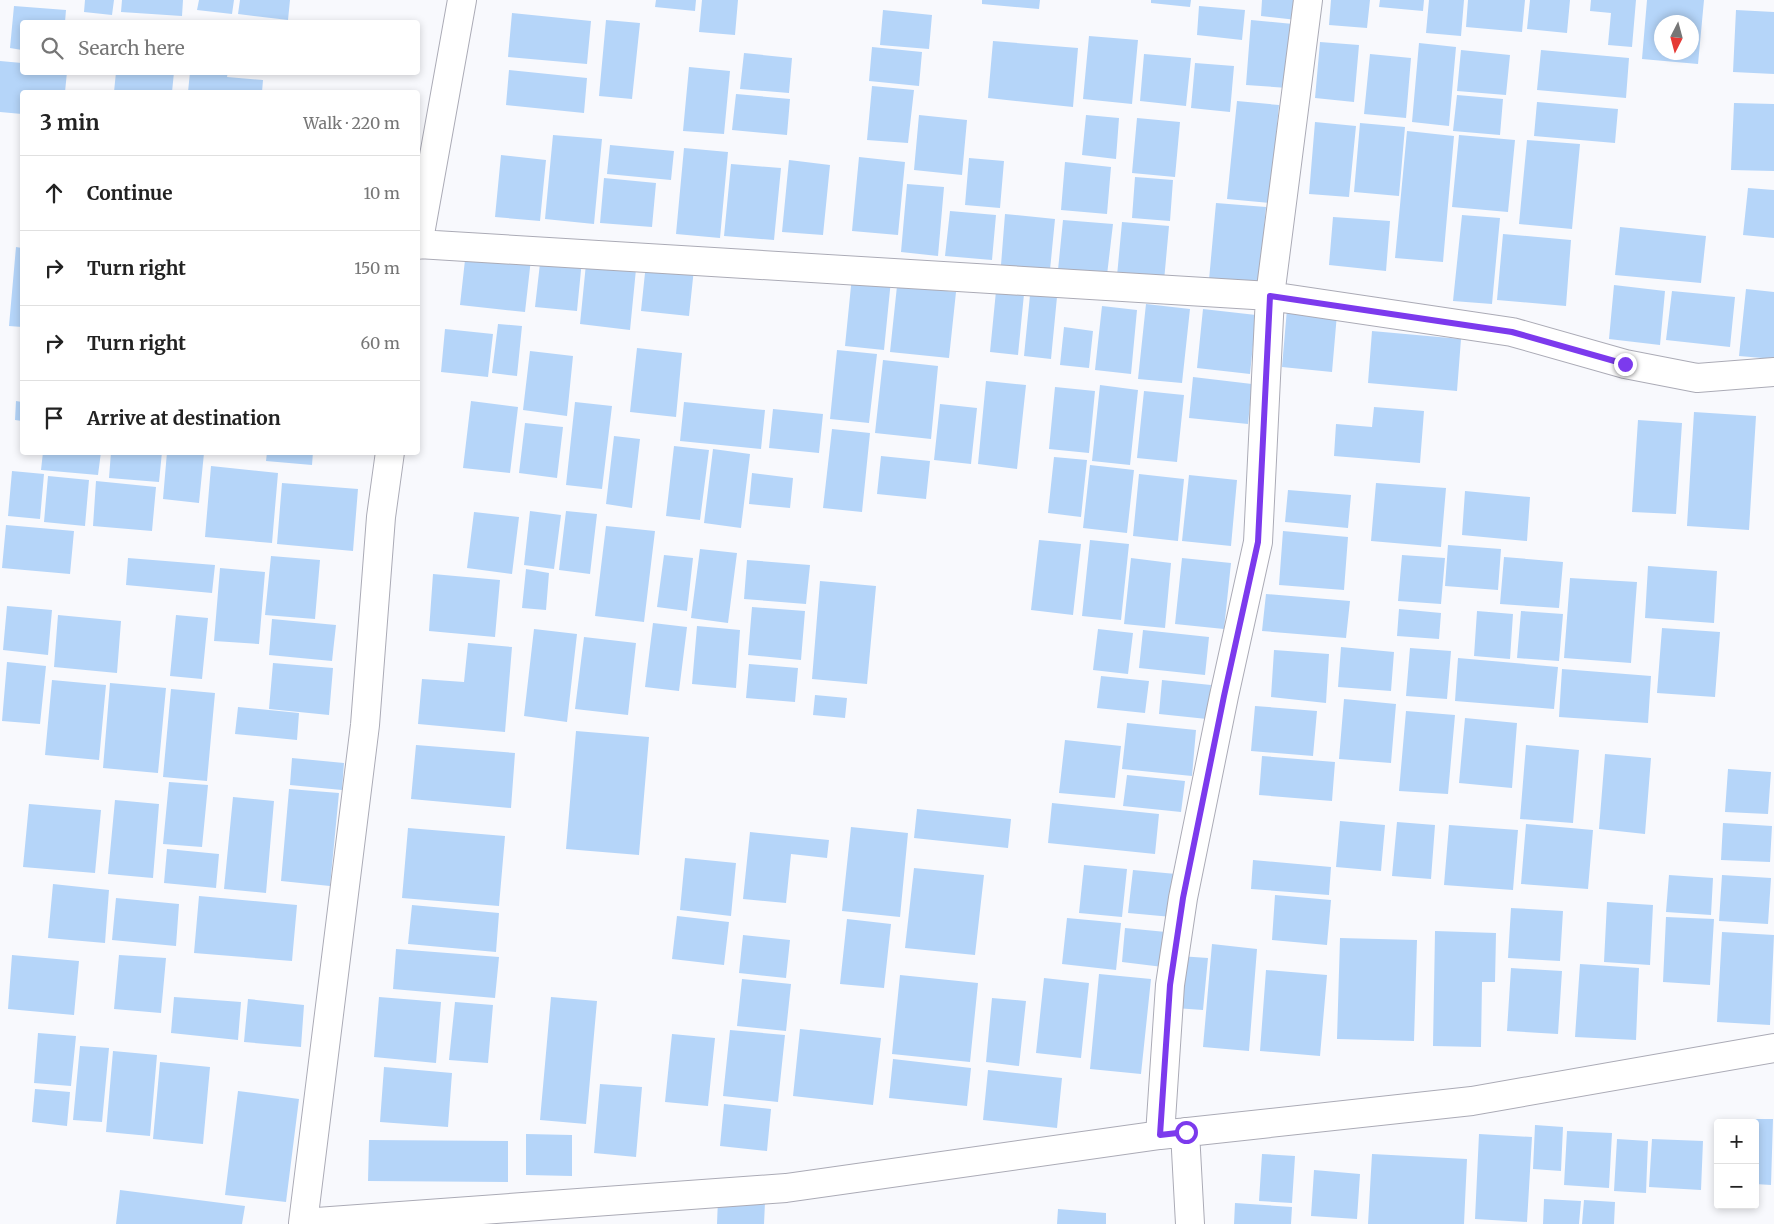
<!DOCTYPE html>
<meta charset="utf-8">
<style>
body{margin:0;font-family:Merriweather,serif;background:#f2f2f2;color:#222}
.controls{position:absolute;right:15px;bottom:15px;display:grid;overflow:hidden;border-radius:5px;box-shadow:0 2px 8px #0003}
.controls button{width:45px;height:45px;display:grid;place-items:center;padding:0;border:0;border-bottom:1px solid #e0e0e0;background:#fff;color:#222;font:25px sans-serif}
.compass{position:absolute;left:1654px;top:15px;width:45px;height:45px;border-radius:50%;background:#fff;box-shadow:0 2px 8px #0003;rotate:186deg}
.stop{position:absolute;width:15px;height:15px;margin:-11px;border:4px solid #7c3aed;border-radius:50%;background:#fff}
.stop.end{background:#7c3aed;border-color:#fff;box-shadow:0 1px 5px #0008}
.list{margin:0;padding:0;list-style:none}
h2{display:flex;justify-content:space-between;align-items:center;height:65px;margin:0;padding:0 20px;font-size:21px}
h2 small{font-size:16px;font-weight:400;color:#767676}
.list li{display:grid;grid-template-columns:32px 1fr auto;gap:15px;align-items:center;box-sizing:border-box;height:75px;padding:0 20px;border-top:1px solid #e0e0e0}
.list b{display:block;font-size:19px;white-space:nowrap}
.list em{font-size:16px;font-style:normal;color:#767676}
.icon{flex:none;width:28px;height:28px;fill:none;stroke:currentColor;stroke-width:2;stroke-linecap:round;stroke-linejoin:round}
.map{position:relative;flex:none;width:1774px;height:1224px;overflow:hidden}
.search{position:absolute;background:#fff;box-shadow:0 2px 8px #0003;left:20px;top:20px;width:400px;height:55px;display:flex;align-items:center;gap:12px;box-sizing:border-box;padding:0 18px;border-radius:5px;color:#767676;font-size:19px}
.panel{position:absolute;background:#fff;box-shadow:0 2px 8px #0003;left:20px;top:90px;width:400px;height:365px;border-radius:5px}
.map>svg:first-child{display:block}
.building{fill:#b5d5f9;fill-rule:evenodd}
.lines{fill:none;stroke-linecap:round;stroke-linejoin:round}
.minor-casing{stroke:#ababb6;stroke-width:30}
.minor{stroke:#fff;stroke-width:28}
.route{stroke:#7c3aed;stroke-width:6}
</style>
<div class="map">
<svg width="1774" height="1224" viewBox="0 0 1774 1224">
<rect width="100%" height="100%" fill="#f8f9fd"/>
<path class="building" d="M85 0H114L112 15 84 12Z
M122 0H183L182 16 121 12Z
M199 0H234L232 14 197 10Z
M240 0H290L288 20 238 14Z
M656 0H696L695 11 655 7Z
M702 0H738L735 35 699 32Z
M982 0H1040L1039 9 982 4Z
M1151 0H1191L1190 7 1151 3Z
M1262 0H1299L1297 20 1261 16Z
M1331 0H1370L1367 28 1329 25Z
M1380 0H1424L1423 11 1379 7Z
M1429 0H1464L1461 36 1426 33Z
M1468 0H1525L1522 32 1466 27Z
M1530 0H1570L1567 33 1527 29Z
M1591 0H1636L1632 47 1608 45 1611 13 1590 11Z
M1647 0H1704L1698 64 1642 59ZM1662 22H1692V52H1662Z
M14 6 66 10 65 22H22V50L10 48Z
M1199 6 1245 10 1242 40 1197 35Z
M883 10 932 15 929 49 880 45Z
M1736 10 1774 12V74L1733 72Z
M512 13 591 21 587 64 508 57Z
M606 20 640 23 632 99 599 96Z
M1251 20 1293 24 1288 88 1246 85Z
M1089 36 1138 40 1132 104 1083 99Z
M993 41 1078 48 1073 107 988 98Z
M1320 42 1359 45 1354 102 1315 98Z
M1419 43 1456 47 1449 126 1412 122Z
M872 47 922 52 919 86 869 81Z
M1461 50 1510 55 1506 95 1457 91Z
M1541 50 1629 58 1626 98 1537 90Z
M744 53 792 58 789 93 740 89Z
M1144 54 1191 58 1186 106 1140 101Z
M1370 54 1411 58 1406 118 1364 114Z
M0 61 22 63V72H67L65 92H22V114L0 112Z
M1195 63 1234 66 1230 112 1191 108Z
M689 67 730 71 724 134 683 131Z
M509 70 587 78 584 113 506 105Z
M116 72H174L172 92H114Z
M190 72H228L227 77 263 80 262 92H188Z
M872 86 914 90 908 143 867 140Z
M736 94 790 99 787 135 732 130Z
M1457 95 1503 99 1500 135 1453 131Z
M1237 101 1279 105 1270 203 1227 199Z
M1537 102 1618 109 1615 143 1534 136Z
M1734 103 1774 104V171L1731 170Z
M919 115 967 120 962 175 914 170Z
M1086 115 1119 118 1116 159 1082 155Z
M1137 118 1180 122 1175 177 1132 173Z
M1315 122 1356 126 1349 197 1309 194Z
M1360 123 1405 127 1399 196 1354 192Z
M1407 131 1454 136 1443 262 1395 258Z
M553 135 602 139 594 224 545 219Z
M1459 135 1515 140 1508 212 1452 207Z
M1527 140 1580 144 1572 229 1519 224Z
M610 145 674 151 671 180 607 174Z
M684 148 728 152 720 238 676 234Z
M501 155 546 160 540 221 495 217Z
M859 157 905 162 898 235 852 231Z
M969 158 1004 161 1000 208 965 205Z
M789 160 830 165 823 235 782 232Z
M1065 162 1111 167 1107 214 1061 210Z
M731 164 781 168 774 240 724 236Z
M1135 177 1173 180 1170 221 1132 218Z
M604 178 656 183 652 227 600 223Z
M907 184 944 187 938 256 901 252Z
M1748 188 1774 190V238L1743 235Z
M1216 203 1266 207 1259 284 1209 280Z
M950 211 996 215 992 260 945 256Z
M1005 214 1055 219 1050 270 1001 265Z
M1462 215 1500 218 1492 304 1453 301Z
M1333 217 1390 221 1386 271 1329 265Z
M1063 220 1113 224 1107 275 1058 270Z
M1122 222 1169 226 1164 281 1117 276Z
M1620 227 1706 236 1701 283 1615 275Z
M1503 234 1571 240 1566 306 1497 300Z
M542 246 583 250 577 311 535 307Z
M16 247 22 248V327L9 326Z
M466 251 531 259 525 312 460 305Z
M587 254 637 259 630 330 580 324Z
M647 254 695 259 689 316 641 311Z
M852 276 891 280 884 350 845 346Z
M1614 285 1665 291 1660 345 1609 339Z
M897 286 956 292 949 358 890 352Z
M1746 289 1774 292V359L1739 356Z
M996 291 1024 294 1018 355 990 352Z
M1672 291 1735 297 1730 347 1666 340Z
M1030 295 1057 297 1051 359 1024 356Z
M1146 304 1190 309 1182 383 1138 379Z
M1102 306 1137 310 1131 374 1095 370Z
M1203 309 1256 315 1250 374 1197 368Z
M1287 309 1337 314 1332 372 1282 367Z
M498 324 522 326 517 376 492 373Z
M1064 327 1093 331 1089 368 1060 365Z
M445 329 493 334 488 377 441 372Z
M1372 331 1461 339 1457 391 1368 383Z
M637 348 682 353 676 417 630 412Z
M837 350 877 354 869 423 830 419Z
M530 351 573 356 567 416 523 410Z
M883 360 938 366 931 439 875 433Z
M1193 377 1252 384 1248 424 1189 418Z
M986 381 1026 385 1017 469 978 464Z
M1100 385 1138 390 1130 465 1092 461Z
M1055 387 1095 391 1089 453 1049 449Z
M1144 391 1184 395 1177 462 1137 458Z
M16 401 22 402V421L15 420Z
M471 401 518 407 510 473 463 468Z
M575 402 612 406 602 489 566 485Z
M684 402 765 410 761 449 680 441Z
M940 404 977 408 971 464 934 460Z
M1374 407 1424 411 1420 463 1334 456 1336 424 1372 427Z
M773 409 823 414 819 453 769 448Z
M1694 412 1756 416 1749 530 1687 526Z
M1638 420 1682 423 1676 514 1632 512Z
M525 423 563 427 557 478 519 473Z
M832 429 870 433 862 512 823 508Z
M614 436 640 439 632 508 606 504Z
M674 446 709 450 700 520 666 516Z
M713 449 750 454 741 528 704 523Z
M43 452H101L98 475 41 470Z
M111 452H162L159 482 109 478Z
M167 452 204 453 199 503 163 499Z
M267 452H313L312 465 266 461Z
M881 456 930 461 926 499 877 494Z
M1054 457 1087 460 1081 517 1048 513Z
M1090 465 1134 470 1127 533 1083 528Z
M211 466 278 473 272 543 205 537Z
M12 471 44 474 40 519 8 516Z
M752 473 793 478 790 508 749 504Z
M1139 474 1184 479 1178 541 1133 536Z
M1189 475 1237 480 1231 546 1182 541Z
M48 476 89 480 85 526 44 522Z
M96 481 156 487 152 531 93 526Z
M282 483 358 489 353 551 277 544Z
M1376 483 1446 488 1441 547 1371 541Z
M1288 490 1351 495 1348 528 1285 522Z
M1465 491 1530 497 1527 541 1462 535Z
M530 511 561 515 554 569 524 565Z
M566 511 597 514 590 574 559 570Z
M474 512 519 517 512 574 467 568Z
M6 525 74 531 70 574 2 568Z
M606 526 655 531 644 622 595 616Z
M1283 531 1348 537 1344 590 1279 585Z
M1039 540 1081 544 1073 615 1031 610Z
M1090 540 1129 544 1121 620 1082 616Z
M1448 545 1501 549 1498 590 1445 586Z
M700 549 737 553 728 623 691 618Z
M664 555 693 558 687 611 657 607Z
M1402 555 1445 558 1441 604 1398 601Z
M271 556 320 560 315 619 265 615Z
M1504 557 1563 562 1559 608 1500 604Z
M128 558 215 565 212 593 126 585Z
M1131 558 1171 563 1165 628 1124 624Z
M1182 558 1231 563 1224 629 1175 624Z
M747 560 810 565 806 604 744 599Z
M1648 566 1717 571 1714 623 1645 618Z
M220 568 265 572 259 644 214 641Z
M526 569 549 573 546 610 522 608Z
M433 574 500 580 495 637 429 631Z
M1570 578 1637 582 1631 663 1564 658Z
M820 581 876 586 867 684 812 679Z
M1266 594 1350 601 1346 638 1262 631Z
M7 606 52 610 48 655 3 650Z
M752 607 805 611 801 660 748 655Z
M1399 609 1441 613 1439 639 1397 636Z
M1477 611 1513 614 1510 659 1474 656Z
M1521 611 1563 614 1559 661 1517 658Z
M58 615 121 621 117 673 54 667Z
M176 615 208 618 202 679 170 676Z
M272 619 336 625 332 661 269 655Z
M653 623 687 627 679 691 645 687Z
M697 626 740 630 736 688 692 684Z
M1662 628 1720 632 1715 697 1657 693Z
M534 629 577 634 567 722 524 716Z
M1098 629 1133 633 1128 674 1093 670Z
M1143 630 1209 637 1205 675 1139 668Z
M584 637 636 643 628 715 575 709Z
M468 643 512 647 505 732 418 724 422 679 464 682Z
M1341 647 1394 652 1391 691 1338 687Z
M1410 648 1451 651 1447 699 1406 696Z
M1274 650 1329 654 1326 703 1271 697Z
M1458 658 1558 667 1554 709 1455 701Z
M7 662 46 666 40 724 2 721Z
M273 663 333 668 329 715 269 709Z
M749 664 798 668 795 702 746 698Z
M1562 669 1651 676 1648 723 1559 717Z
M1101 676 1149 681 1145 713 1097 708Z
M52 680 106 685 99 760 45 755Z
M1162 680 1211 685 1207 719 1159 714Z
M110 683 166 688 158 773 103 768Z
M171 689 215 693 207 781 163 777Z
M815 695 847 698 845 718 813 715Z
M1344 699 1396 704 1391 763 1339 759Z
M1255 706 1317 711 1313 756 1251 751Z
M238 707 299 713 297 740 235 734Z
M1406 711 1455 715 1448 794 1399 791Z
M1465 718 1517 723 1512 788 1459 783Z
M1127 723 1196 730 1192 776 1122 769Z
M576 731 649 737 639 855 566 849Z
M1065 740 1121 746 1115 798 1059 793Z
M416 745 515 753 511 808 411 799Z
M1526 745 1579 750 1573 823 1520 819Z
M1605 754 1651 758 1645 834 1599 829Z
M1262 756 1335 762 1332 801 1259 795Z
M292 758 344 763 342 790 290 785Z
M1728 769 1771 772 1768 814 1725 812Z
M1127 775 1185 781 1181 812 1123 806Z
M169 782 208 785 202 847 163 844Z
M289 789 339 793 330 886 281 881Z
M233 797 274 801 266 893 224 889Z
M115 800 159 804 153 878 108 874Z
M1052 803 1159 814 1155 854 1048 843Z
M29 804 101 810 95 873 23 867Z
M917 809 1011 819 1008 848 914 838Z
M1340 821 1385 825 1381 871 1336 867Z
M1397 822 1435 825 1431 879 1392 876Z
M1723 823 1772 826 1770 862 1721 860Z
M1526 824 1593 830 1588 889 1521 884Z
M1449 825 1518 830 1513 890 1444 885Z
M851 827 908 833 900 917 842 911Z
M408 828 505 836 499 906 402 898Z
M750 832 829 840 827 858 791 854 786 903 743 899Z
M167 849 219 854 216 888 164 883Z
M685 858 736 863 731 916 680 910Z
M1253 860 1331 867 1329 895 1251 889Z
M1084 865 1127 869 1122 917 1079 913Z
M914 868 984 875 975 955 905 948Z
M1133 870 1176 874 1172 917 1128 913Z
M1669 875 1713 878 1711 915 1666 912Z
M1722 875 1771 878 1768 924 1719 921Z
M53 884 109 890 105 943 48 938Z
M1275 895 1331 900 1327 945 1272 940Z
M199 896 297 905 292 961 194 953Z
M116 898 179 904 176 946 112 940Z
M1607 902 1653 905 1650 965 1604 962Z
M412 905 499 913 496 952 408 944Z
M1511 908 1563 911 1560 961 1508 958Z
M677 916 729 922 724 965 672 959Z
M1666 917 1714 919 1710 985 1663 982Z
M1067 918 1121 923 1116 970 1062 964Z
M847 919 891 924 884 988 840 984Z
M1125 928 1166 932 1163 967 1122 962Z
M1435 931 1496 933 1495 982H1482L1481 1047 1433 1046Z
M1722 932 1774 935 1770 1025 1717 1022Z
M743 935 790 940 786 978 739 973Z
M1340 938 1417 940 1414 1041 1337 1039Z
M1212 944 1257 949 1249 1051 1203 1047Z
M396 949 499 957 495 998 393 989Z
M12 955 79 961 74 1015 8 1009Z
M119 955 166 958 161 1013 114 1009Z
M1179 956 1208 958 1203 1010 1175 1008Z
M1580 964 1639 968 1636 1040 1575 1037Z
M1511 968 1562 971 1558 1034 1507 1031Z
M1266 970 1327 975 1320 1056 1260 1051Z
M1099 974 1151 979 1141 1074 1090 1069Z
M900 975 978 983 970 1062 892 1054Z
M1044 978 1089 983 1081 1058 1036 1053Z
M742 979 791 984 786 1031 737 1026Z
M174 997 241 1002 238 1040 171 1033Z
M379 997 441 1002 436 1063 374 1057Z
M551 997 597 1001 586 1124 540 1120Z
M992 998 1026 1001 1019 1066 986 1062Z
M248 999 304 1005 301 1047 244 1042Z
M455 1002 493 1005 488 1063 449 1060Z
M800 1029 881 1038 873 1105 793 1096Z
M730 1030 785 1035 778 1102 723 1096Z
M38 1033 76 1036 71 1086 34 1083Z
M672 1034 715 1038 708 1106 665 1102Z
M80 1046 109 1048 102 1122 73 1120Z
M113 1051 157 1055 150 1136 106 1132Z
M893 1059 971 1068 967 1106 889 1098Z
M160 1062 210 1067 203 1144 153 1139Z
M384 1067 452 1073 448 1127 380 1122Z
M988 1070 1062 1078 1057 1128 983 1120Z
M600 1084 642 1087 636 1157 594 1153Z
M35 1089 70 1092 67 1126 32 1122Z
M238 1091 299 1099 286 1202 225 1195Z
M724 1104 771 1109 767 1151 720 1146Z
M1730 1119H1773L1771 1185 1755 1184V1123H1730Z
M1535 1125 1563 1127 1561 1171 1533 1169Z
M1567 1131 1612 1133 1609 1188 1564 1185Z
M526 1134 572 1135V1176L526 1175Z
M1479 1134 1532 1137 1527 1222 1475 1219Z
M1617 1139 1648 1141 1646 1193 1614 1191Z
M1652 1139 1703 1141 1701 1190 1649 1187Z
M369 1140 508 1141V1182L368 1181Z
M1262 1154 1295 1156 1292 1203 1259 1201Z
M1372 1154 1467 1159 1464 1224H1368Z
M1314 1170 1360 1174 1357 1219 1311 1216Z
M120 1190 245 1206 242 1224H116Z
M718 1199 765 1202 764 1224H717Z
M1544 1199 1581 1201 1579 1224H1543Z
M1584 1200 1615 1202 1614 1224H1582Z
M1235 1203 1292 1207 1291 1224H1234Z
M1058 1209 1106 1213V1224H1057Z"/>
<g class="lines">
<g class="minor-casing">
<path id="minor" d="M418 244 1270 296 1512 332 1625 364 1697 378 1774 372
M418 245 462 0
M1185 1132 1190 1224
M1160 1135 1170 985 1183 898 1224 696 1258 542 1270 296 1308 0
M303 1223 365 725 381 517 390 452
M303 1224V1223L786 1188 1160 1135 1472 1101 1774 1048"/>
</g>
<use href="#minor" class="minor"/>
</g>
<g class="lines">
<path class="route" d="M1186 1132 1160 1135 1170 985 1183 898 1224 696 1258 542 1270 296 1512 332 1625 364"/>
</g>
</svg>
<div class="controls">
<button>+</button>
<button>−</button>
</div>
<svg class="compass" viewBox="-18 -18 36 36"><path d="M0-13l5 13h-10z" fill="#e53935"/><path d="M0 13l5-13h-10z" fill="#767676"/></svg>
<div class="stop" style="left:1186px;top:1132px"></div>
<div class="stop end" style="left:1625px;top:364px"></div>
<div class="search"><svg class="icon" aria-label="search" viewBox="0 0 24 24"><circle cx="10" cy="10" r="6"/><path d="M15 15l6 6"/></svg>Search here</div>
<section class="panel">
<h2>3 min<small>Walk · 220 m</small></h2>
<ul class="list">
<li><svg class="icon" aria-label="ahead" viewBox="0 0 24 24"><path d="M12 20V5M6 11l6-6 6 6"/></svg><div><b>Continue</b></div><em>10 m</em></li>
<li><svg class="icon" aria-label="right" viewBox="0 0 24 24"><path d="M7 20v-9h11M14 6l5 5-5 5"/></svg><div><b>Turn right</b></div><em>150 m</em></li>
<li><svg class="icon" aria-label="right" viewBox="0 0 24 24"><path d="M7 20v-9h11M14 6l5 5-5 5"/></svg><div><b>Turn right</b></div><em>60 m</em></li>
<li><svg class="icon" aria-label="arrive" viewBox="0 0 24 24"><path d="M6 21V4h12l-3 4 3 4H6"/></svg><div><b>Arrive at destination</b></div></li>
</ul>
</section>
</div>
